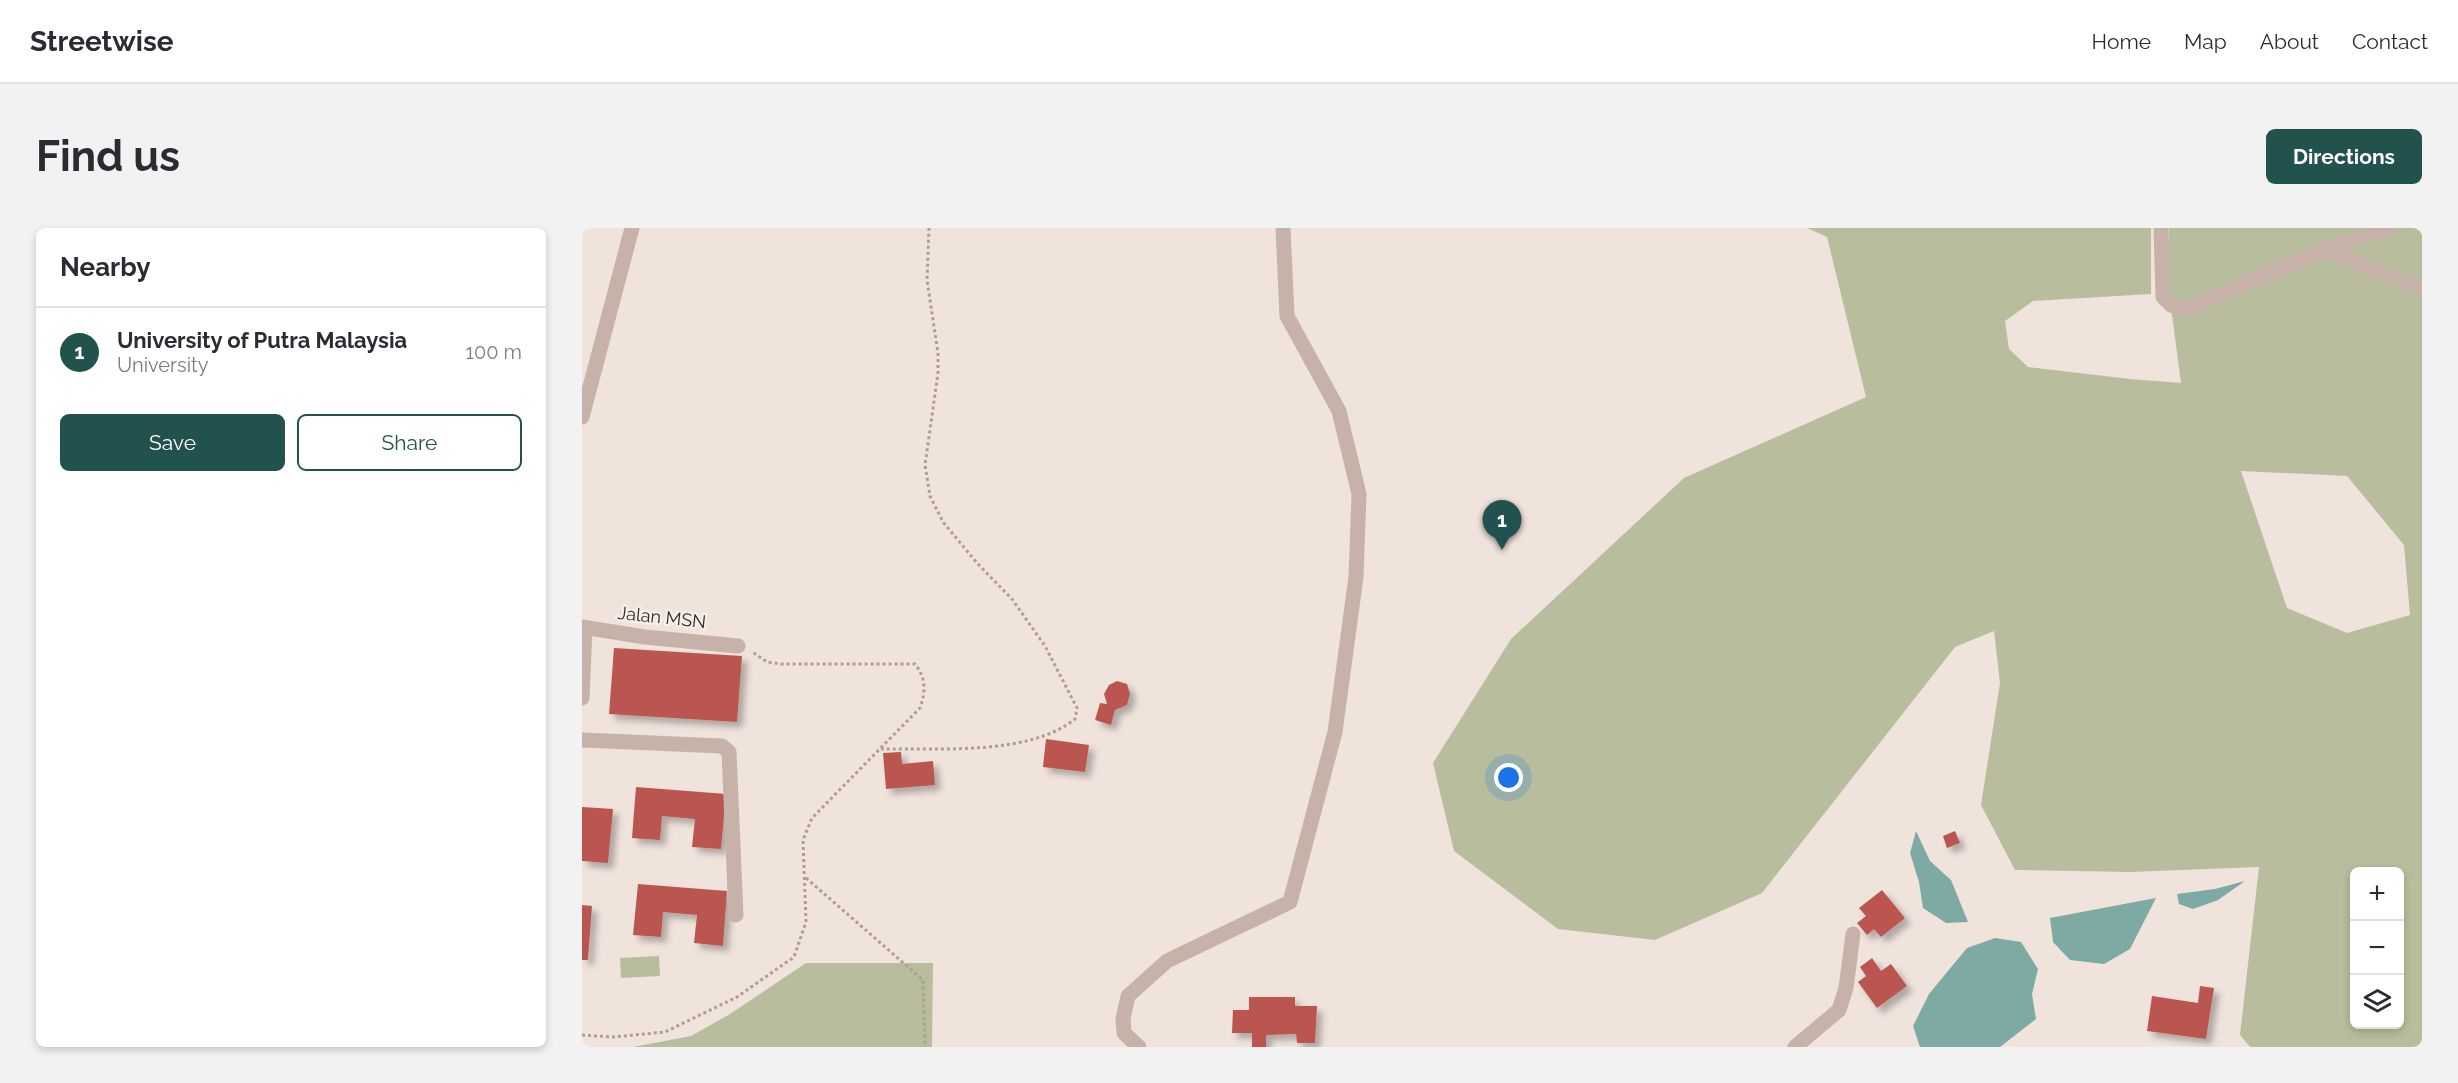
<!DOCTYPE html>
<meta charset="utf-8">
<style>
body{margin:0;font-family:Raleway,sans-serif;background:#f2f2f3;color:#2b2b33}
.controls{position:absolute;right:18px;bottom:18px;display:grid;overflow:hidden;border-radius:9px;box-shadow:0 3px 9px #0003}
.controls button{width:54px;height:54px;display:grid;place-items:center;padding:0;border:0;border-bottom:2px solid #e1e1e2;background:#fff;color:#2b2b33;font:30px sans-serif}
.you{position:absolute;left:927px;top:550px;width:21px;height:21px;margin:-15px;border:4px solid #fff;border-radius:50%;background:#1a73e8;box-shadow:0 0 0 9px #1a73e833}
.badge{display:grid;place-items:center;width:39px;height:39px;border-radius:50%;background:#22524d;color:#fff;font-size:20px;font-weight:700}
.pin{position:absolute;translate:-50% -50px;filter:drop-shadow(0 2px 3px #0008)}
.pin::after{content:'';position:absolute;top:32px;width:21px;height:18px;background:inherit;clip-path:polygon(0 0,100% 0,50% 100%)}
.list{margin:0;padding:0;list-style:none}
h2{display:flex;justify-content:space-between;align-items:center;height:78px;margin:0;padding:0 24px;font-size:26px}
h2 small{font-size:20px;font-weight:400;color:#7c7c81}
.list li{display:grid;grid-template-columns:39px 1fr auto;gap:18px;align-items:center;box-sizing:border-box;height:90px;padding:0 24px;border-top:2px solid #e1e1e2}
.list b{display:block;font-size:22px;white-space:nowrap}
.list p{margin:0;font-size:20px;white-space:nowrap;color:#7c7c81}
.list em{font-size:20px;font-style:normal;color:#7c7c81}
.actions{display:flex;gap:12px;padding:18px 24px}
.actions a{flex:1;padding:14px 0;border:2px solid #22524d;border-radius:9px;text-align:center;font-size:21px;color:#22524d}
.actions .main{background:#22524d;color:#fff}
.icon{flex:none;width:33px;height:33px;fill:none;stroke:currentColor;stroke-width:2;stroke-linecap:round;stroke-linejoin:round}
.map{position:relative;flex:none;width:1840px;height:819px;overflow:hidden;border-radius:9px}
header{display:flex;align-items:center;gap:36px;box-sizing:border-box;height:84px;padding:0 30px;background:#fff;border-bottom:2px solid #e1e1e2}
header strong{font-size:28px}
nav{display:flex;gap:33px;margin-inline-start:auto;font-size:21px}
.intro{display:flex;align-items:center;justify-content:space-between;box-sizing:border-box;height:144px;padding:0 36px}
h1{margin:0;font-size:42px}
.button{padding:15px 27px;border-radius:9px;background:#22524d;color:#fff;font-size:21px;font-weight:700}
main{display:flex;gap:36px;padding:0 36px}
aside{flex:1;background:#fff;border-radius:9px;box-shadow:0 3px 9px #0003}
.map>svg:first-child{display:block}
.green{fill:#b8bd9d;fill-rule:evenodd}
.water{fill:#7eaaa4}
.building{fill:#ba574f;filter:url(#shadow)}
.lines{fill:none;stroke-linecap:round;stroke-linejoin:round}
.path{stroke:#b29c93;stroke-width:3;stroke-dasharray:3 3;stroke-linecap:butt}
.minor{stroke:#c6b2a9;stroke-width:15}
.labels{text-anchor:middle;dominant-baseline:central;stroke-width:5;stroke-linejoin:round;paint-order:stroke}
.street-label{font-size:18px;fill:#342a28;stroke:#f7eee8}
</style>
<header>
<strong>Streetwise</strong>
<nav><a>Home</a><a>Map</a><a>About</a><a>Contact</a></nav>
</header>
<div class="intro"><h1>Find us</h1><a class="button">Directions</a></div>
<main>
<aside>
<h2>Nearby<small></small></h2>
<ul class="list">
<li><span class="badge">1</span><div><b>University of Putra Malaysia</b><p>University</p></div><em>100 m</em></li>
</ul>
<div class="actions"><a class="main">Save</a><a>Share</a></div>
</aside>
<div class="map">
<svg width="1840" height="819" viewBox="0 0 1840 819">
<defs>
<filter id="shadow"><feDropShadow dx="5.5" dy="5.5" stdDeviation="3" flood-color="#0004"/></filter>
</defs>
<rect width="100%" height="100%" fill="#efe3dc"/>
<path class="green" d="M1225 0H1569V66L1451 73 1423 93 1427 121 1446 139 1548 151 1599 155 1587 64V0H1840V819H1668L1658 807 1677 639 1548 644 1433 642 1399 577 1418 455 1412 403 1373 419 1180 665 1073 712 976 701 872 623 851 535 929 411 1102 250 1284 169 1245 9ZM1659 243 1765 248 1822 317 1828 387 1765 405 1705 380ZM1772 644H1818V796H1772Z
M77 728 78 748 39 750 38 730Z
M224 735H351L350 819H51L109 808 148 786Z"/>
<path class="water" d="M1334 603 1348 633 1369 652 1386 694 1364 695 1341 680 1337 654 1328 625Z
M1663 653 1636 672 1611 681 1597 676 1595 666 1633 661Z
M1574 670 1548 721 1522 736 1488 732 1471 714 1468 690Z
M1413 710 1439 714 1456 741 1450 766 1454 791 1418 819H1338L1331 798 1347 766 1385 720Z"/>
<path class="building" d="M32 420 160 428 155 494 27 486Z
M535 453 545 456 548 466 545 477 533 482 529 497 513 492 518 475 525 476 522 466 527 457Z
M464 511 507 517 503 544 461 539Z
M319 524 320 536 351 533 353 557 304 561 301 525Z
M54 559 144 566 139 621 110 619 113 591 80 588 78 612 50 610Z
M0 579 31 581 26 635 0 633Z
M1373 603 1378 615 1365 620 1361 608Z
M56 656 145 663 141 718 112 715 115 687 81 684 79 709 51 707Z
M1300 662 1323 690 1299 709 1292 701 1285 707 1275 695 1284 688 1277 680Z
M0 677 10 678 6 732H0Z
M1290 730 1299 743 1309 736 1325 758 1295 780 1276 754 1284 748 1278 739Z
M1618 758 1632 760 1624 811 1565 803 1570 768 1616 775Z
M667 769H713V778H735L733 815H715L714 806 684 807V819H670V805H650L651 782H667Z"/>
<g class="lines">
<path class="path" d="M299 521C356 520 447 528 493 491L495 480 463 418 430 371 395 335 361 294 348 268 343 237 356 145V125L345 52 347 0
M224 650 341 752 343 819
M0 807 32 809 83 804 155 769 212 729 224 694 221 612 230 590 338 480C344 463 344 450 333 436H199L185 434 169 423"/>
<path class="minor" d="M1579 0 1581 69 1589 77 1602 82 1741 22 1807 0
M1741 22 1840 61
M0 189 50 0
M0 399 63 409 156 418
M0 470 3 400
M0 512 140 518 147 524 154 687
M557 819 542 805 541 791 546 768 585 733 708 674 753 504 774 349 777 266 757 183 705 88 701 0
M1213 819 1257 782 1264 760 1271 706"/>
</g>
<g class="labels">
<g class="street-label">
<text transform="translate(80 389) rotate(6)">Jalan MSN</text>
</g>
</g>
</svg>
<div class="controls">
<button>+</button>
<button>−</button>
<button><svg class="icon" aria-label="layers" viewBox="0 0 24 24"><path d="M12 4l9 5-9 5-9-5zM3 14l9 5 9-5"/></svg></button>
</div>
<div class="you"></div>
<div class="pin badge" style="left:920px;top:322px">1</div>
</div>
</main>
